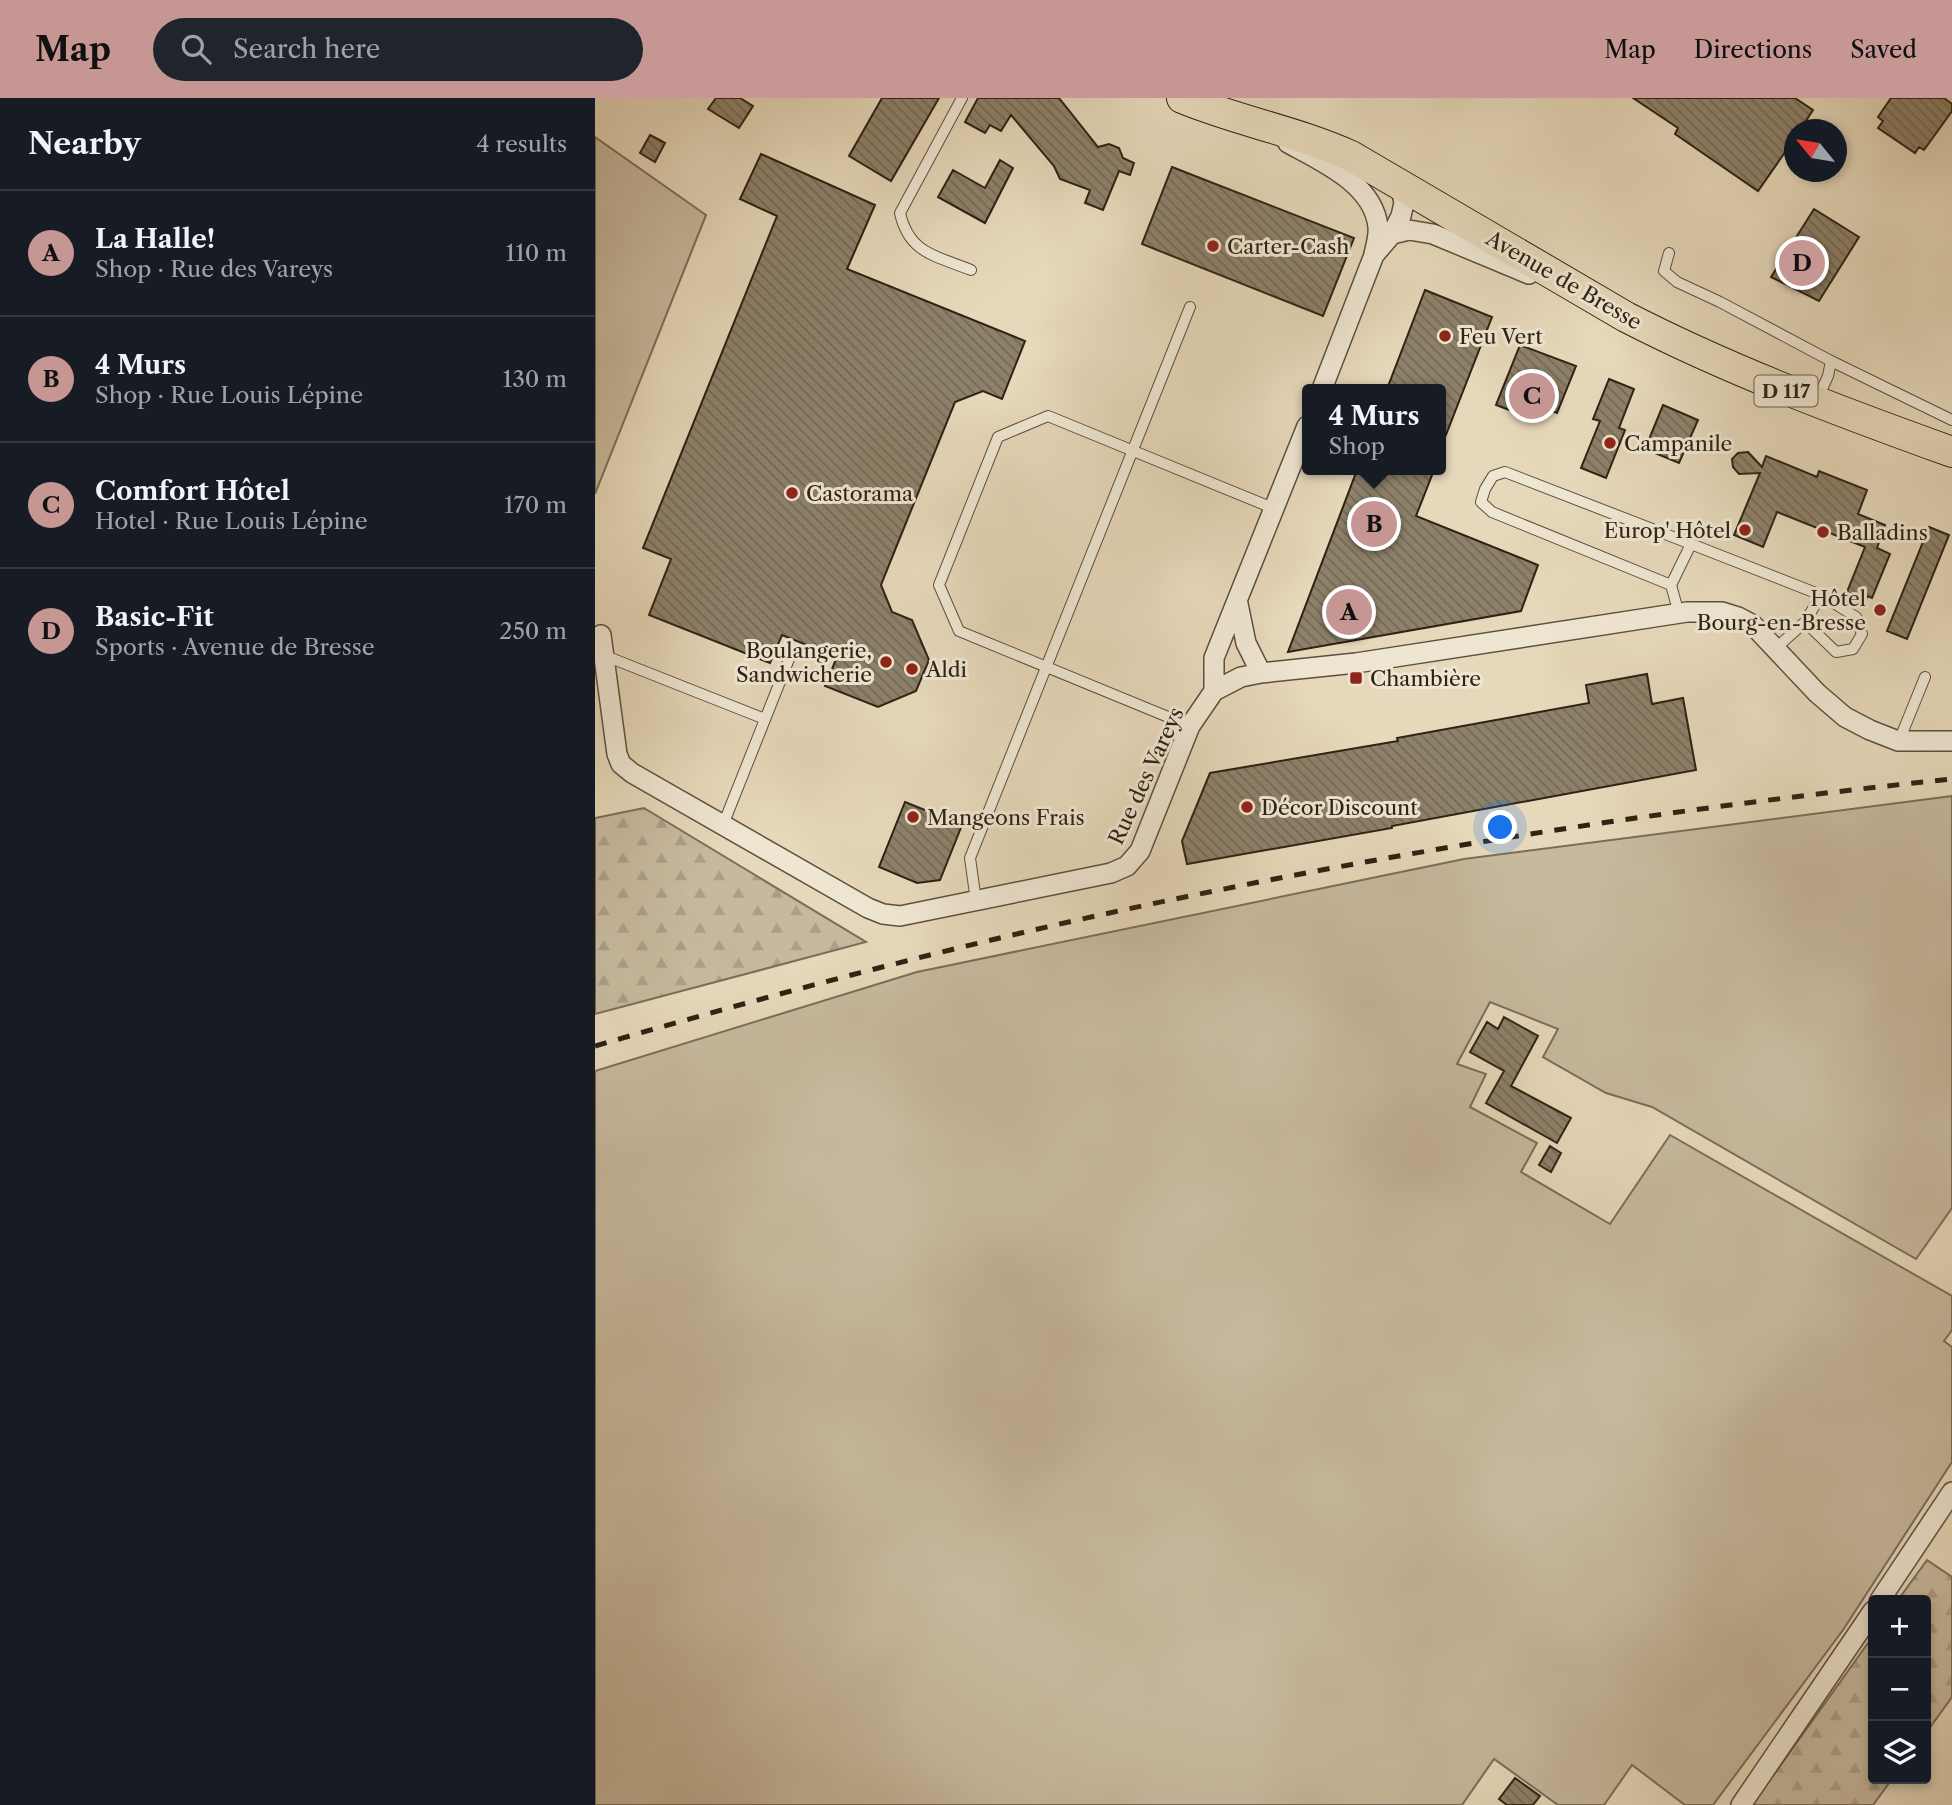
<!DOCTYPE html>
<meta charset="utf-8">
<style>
body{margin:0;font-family:"Libre Caslon Text",serif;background:#20242c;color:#f1f3f6}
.controls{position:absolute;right:21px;bottom:21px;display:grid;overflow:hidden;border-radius:7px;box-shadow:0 4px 10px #0003}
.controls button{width:63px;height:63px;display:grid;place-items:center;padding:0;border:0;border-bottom:2px solid #363941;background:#171b24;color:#f1f3f6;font:35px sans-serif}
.compass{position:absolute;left:1189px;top:21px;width:63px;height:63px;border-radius:50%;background:#171b24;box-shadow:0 4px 10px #0003;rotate:300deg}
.you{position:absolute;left:906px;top:730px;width:24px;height:24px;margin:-18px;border:5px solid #fff;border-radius:50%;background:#1a73e8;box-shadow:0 0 0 10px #1a73e833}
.badge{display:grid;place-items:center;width:46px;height:46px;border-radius:50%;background:#c59692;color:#111;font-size:23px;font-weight:700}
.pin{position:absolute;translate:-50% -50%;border:4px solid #fff;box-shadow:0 2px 7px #0006}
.popup{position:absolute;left:707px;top:286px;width:144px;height:91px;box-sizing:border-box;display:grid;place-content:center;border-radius:7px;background:#171b24;filter:drop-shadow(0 2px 5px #0005);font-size:23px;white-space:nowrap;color:#9ea1a6}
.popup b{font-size:26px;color:#f1f3f6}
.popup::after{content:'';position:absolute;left:50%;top:100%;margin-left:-14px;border:14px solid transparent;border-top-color:#171b24}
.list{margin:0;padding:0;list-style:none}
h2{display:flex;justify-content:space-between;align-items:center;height:91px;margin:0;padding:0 28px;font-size:30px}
h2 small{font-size:23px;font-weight:400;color:#9ea1a6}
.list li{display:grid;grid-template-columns:46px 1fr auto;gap:21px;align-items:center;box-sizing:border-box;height:126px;padding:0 28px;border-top:2px solid #363941}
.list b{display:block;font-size:26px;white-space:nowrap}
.list p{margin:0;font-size:23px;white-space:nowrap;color:#9ea1a6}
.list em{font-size:23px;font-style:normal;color:#9ea1a6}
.icon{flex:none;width:38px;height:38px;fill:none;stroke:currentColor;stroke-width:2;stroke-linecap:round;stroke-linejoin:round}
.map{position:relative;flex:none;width:1357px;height:1707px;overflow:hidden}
header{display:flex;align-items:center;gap:42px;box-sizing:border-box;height:98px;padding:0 35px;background:#c59692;color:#111}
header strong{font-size:33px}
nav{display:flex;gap:38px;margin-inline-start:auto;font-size:24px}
.search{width:490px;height:63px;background:#20242c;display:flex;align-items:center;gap:18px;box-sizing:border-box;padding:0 24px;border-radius:38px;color:#9ea1a6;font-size:26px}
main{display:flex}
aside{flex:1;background:#171b24}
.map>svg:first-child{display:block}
.grass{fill:#c7b99e;stroke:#7a6e59;stroke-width:2}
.forest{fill:url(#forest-firs);stroke:#7a6e59;stroke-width:2}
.building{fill:url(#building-back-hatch);stroke:#2d2214;stroke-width:2}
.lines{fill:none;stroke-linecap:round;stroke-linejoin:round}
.lane-casing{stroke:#5b503e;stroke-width:12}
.street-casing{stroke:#5b503e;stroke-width:22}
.primary-casing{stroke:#2d2214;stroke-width:32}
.lane{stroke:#efe6d2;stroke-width:10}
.street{stroke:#efe6d2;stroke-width:19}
.primary{stroke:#e6d8ba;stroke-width:30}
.rail{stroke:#2d2214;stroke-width:5;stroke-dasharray:12 12;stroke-linecap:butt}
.poi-dot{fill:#8f2418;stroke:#efe6d2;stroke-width:2.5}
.labels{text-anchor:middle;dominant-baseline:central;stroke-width:6;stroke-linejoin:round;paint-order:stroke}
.shield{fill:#efe6d2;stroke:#675d4d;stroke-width:2}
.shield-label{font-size:19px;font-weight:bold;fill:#2d2214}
.poi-label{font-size:21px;fill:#2d2214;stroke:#efe6d2;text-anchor:start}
.street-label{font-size:21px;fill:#2d2214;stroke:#efe6d2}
</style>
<header>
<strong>Map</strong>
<div class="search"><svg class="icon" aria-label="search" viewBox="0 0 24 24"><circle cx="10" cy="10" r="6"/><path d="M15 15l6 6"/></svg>Search here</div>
<nav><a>Map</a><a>Directions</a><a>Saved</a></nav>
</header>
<main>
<aside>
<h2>Nearby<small>4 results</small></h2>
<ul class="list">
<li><span class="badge">A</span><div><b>La Halle!</b><p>Shop · Rue des Vareys</p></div><em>110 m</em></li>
<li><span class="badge">B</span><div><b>4 Murs</b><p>Shop · Rue Louis Lépine</p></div><em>130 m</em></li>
<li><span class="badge">C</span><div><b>Comfort Hôtel</b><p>Hotel · Rue Louis Lépine</p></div><em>170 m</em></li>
<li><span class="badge">D</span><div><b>Basic-Fit</b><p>Sports · Avenue de Bresse</p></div><em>250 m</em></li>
</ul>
</aside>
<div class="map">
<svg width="1357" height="1707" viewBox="0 0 1357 1707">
<defs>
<pattern id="forest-firs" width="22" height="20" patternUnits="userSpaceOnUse" patternTransform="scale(1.75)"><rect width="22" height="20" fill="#c7b99e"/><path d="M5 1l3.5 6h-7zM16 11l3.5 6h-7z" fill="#ab9f87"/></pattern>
<pattern id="building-back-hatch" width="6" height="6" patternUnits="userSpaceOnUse" patternTransform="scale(1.75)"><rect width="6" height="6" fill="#8d816a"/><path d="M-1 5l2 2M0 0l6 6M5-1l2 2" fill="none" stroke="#746956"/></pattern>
</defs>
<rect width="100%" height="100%" fill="#e6d8ba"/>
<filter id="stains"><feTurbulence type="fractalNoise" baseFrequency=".00286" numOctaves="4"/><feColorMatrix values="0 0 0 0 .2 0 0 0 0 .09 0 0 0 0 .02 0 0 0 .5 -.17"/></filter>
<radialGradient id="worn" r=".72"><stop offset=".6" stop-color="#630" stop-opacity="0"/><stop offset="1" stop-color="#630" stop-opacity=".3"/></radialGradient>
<path class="grass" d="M0 39 111 117 0 396Z
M1357 698V1110L1321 1161 1057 1009 1011 995 948 959 963 931 895 904 862 966 891 976 875 1009 942 1045 926 1074 1015 1126 1075 1037 1357 1198V1232L1349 1243 1357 1249V1364L1248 1532 1118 1707H1090L1037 1667 1009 1707H963L899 1661 867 1707H0V973L322 874 869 761Z"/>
<path class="forest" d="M49 710 271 844 0 916V720Z
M1332 1462 1357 1479V1599L1331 1635V1502H1303Z
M1278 1538V1681H1297L1278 1707H1157Z"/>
<path class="building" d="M121 0H145L158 8 144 30 113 11Z
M287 0H344L296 83 254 58Z
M383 0H464L503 49 514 46 524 50 528 60 539 65 535 77 524 73 508 112 490 105 495 92 465 81 459 68 416 17 406 33 395 27 390 35 370 24Z
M1038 0H1200L1218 12 1205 32H1200V40L1163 93 1080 36 1083 30Z
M1296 0H1349L1357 6V13L1329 52 1324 49 1320 55 1283 30 1288 23 1283 19Z
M55 37 70 45 60 64 45 55Z
M166 56 280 107 252 171 430 243 407 301 388 293 360 304 300 452 286 487 297 514 317 522 334 562 321 593 283 609 230 588 242 559 187 537 175 565 54 517 76 461 48 450 182 118 145 101Z
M405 62 418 70 390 125 343 99 358 72 390 90Z
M577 69 759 140 728 218 547 146Z
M1219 111 1264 139 1224 203 1176 179Z
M830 192 897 219 847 347 845 291H792Z
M925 247 981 268 962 315 928 301 922 315 901 307Z
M1014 281 1039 291 1024 330 1030 332 1011 380 986 370 1005 323 998 321Z
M1068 307 1103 322 1084 365 1050 351Z
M1153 354 1167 369 1171 358 1222 379 1224 373 1272 392 1263 416 1290 427 1282 450 1295 456 1277 500 1272 498 1271 502 1252 494 1270 449 1182 414 1168 449 1139 437 1165 375 1144 376 1138 369 1137 361 1143 355Z
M762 372H839L821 418 943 467 926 513 693 554Z
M1334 429 1354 437 1312 541 1292 533Z
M1052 576 1057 606 1088 600 1101 672 797 728V730L592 766 587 743 615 675 803 643 802 640 994 605 991 587Z
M310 704 367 727 345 782 322 785 284 769Z
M909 919 943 938 916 988 976 1020 962 1045 891 1005 909 973 875 954 892 924 903 931Z
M955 1048 966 1055 956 1074 944 1067Z
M920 1680 945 1698 938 1707H912L904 1701Z"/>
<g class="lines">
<g class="lane-casing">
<path id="lane" d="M367 0 305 115C314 156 342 158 376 172
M1074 155 1069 173 1082 184 1125 204 1236 263 1233 278 1223 300
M1236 263 1357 322
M1076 487 897 414 886 404 890 391 898 378 910 374 1096 446
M1084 516 1076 487 1096 446 1226 497 1210 524 1181 550
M1210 524 1241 554 1258 551 1267 536 1261 519 1226 497
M8 557 170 621
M595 628 364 533 344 487 403 339 453 318 680 411
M1304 643 1330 579
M128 727 196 556
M381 803 375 760 595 209"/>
</g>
<g class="street-casing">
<path id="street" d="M693 45C726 63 779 86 783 129 784 137 781 147 779 156
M797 136 814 132 838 136 934 176
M727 291 779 157 797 136 806 118 809 105 805 85
M643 506 651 545 666 575
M6 537 22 656 26 666 37 675 273 810 288 816 305 818 516 775 532 768 545 753 595 628 619 593 646 579 666 575 761 565 1092 514H1127L1143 519 1158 527 1222 595 1250 619 1275 632 1303 643H1357
M619 593V560L712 328
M1285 1502 1357 1394
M1146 1707 1278 1513"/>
</g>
<g class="primary-casing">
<path id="primary" d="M587 0C642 23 701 33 756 58L1031 219C1136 273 1246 314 1357 354"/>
</g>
<use href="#lane" class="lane"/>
<use href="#street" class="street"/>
<use href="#primary" class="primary"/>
<path class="rail" d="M0 948C172 898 344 852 519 814 795 754 1076 710 1357 681"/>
</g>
<g class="poi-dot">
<circle cx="618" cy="148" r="7"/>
<circle cx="850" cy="238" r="7"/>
<circle cx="1015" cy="345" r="7"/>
<circle cx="197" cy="395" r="7"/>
<circle cx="1150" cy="432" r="7"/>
<circle cx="1228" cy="434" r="7"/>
<circle cx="1285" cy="512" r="7"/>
<circle cx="291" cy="564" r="7"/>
<circle cx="317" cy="571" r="7"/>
<rect x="754" y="573" width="14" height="14" rx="3.5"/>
<circle cx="652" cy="709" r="7"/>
<circle cx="318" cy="719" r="7"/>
</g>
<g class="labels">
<rect class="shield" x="1159.5" y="277.5" width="63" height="31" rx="5"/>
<g class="shield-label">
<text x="1191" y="293">D 117</text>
</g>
<g class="poi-label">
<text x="632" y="148">Carter-Cash</text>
<text x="864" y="238">Feu Vert</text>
<text x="1029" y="345">Campanile</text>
<text x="211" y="395">Castorama</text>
<text x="1136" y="432" text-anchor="end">Europ' Hôtel</text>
<text x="1242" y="434">Balladins</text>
<text x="1271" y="500" text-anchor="end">Hôtel<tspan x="1271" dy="24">Bourg-en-Bresse</tspan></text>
<text x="277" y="552" text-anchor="end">Boulangerie,<tspan x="277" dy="24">Sandwicherie</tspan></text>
<text x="331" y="571">Aldi</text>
<text x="775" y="580">Chambière</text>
<text x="666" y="709">Décor Discount</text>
<text x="332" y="719">Mangeons Frais</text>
</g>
<g class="street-label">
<text transform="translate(969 182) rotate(30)">Avenue de Bresse</text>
<text transform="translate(551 678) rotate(-65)">Rue des Vareys</text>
</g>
</g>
<rect width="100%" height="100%" filter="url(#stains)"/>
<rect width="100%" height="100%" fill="url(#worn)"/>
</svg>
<div class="controls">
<button>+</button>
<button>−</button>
<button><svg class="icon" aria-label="layers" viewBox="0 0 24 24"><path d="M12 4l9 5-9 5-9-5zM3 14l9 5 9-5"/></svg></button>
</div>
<svg class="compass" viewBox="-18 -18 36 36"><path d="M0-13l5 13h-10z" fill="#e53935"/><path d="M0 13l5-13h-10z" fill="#9ea1a6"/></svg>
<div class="you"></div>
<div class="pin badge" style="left:754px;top:514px">A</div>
<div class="pin badge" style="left:779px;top:426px">B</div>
<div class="popup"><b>4 Murs</b>Shop</div>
<div class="pin badge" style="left:937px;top:298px">C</div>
<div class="pin badge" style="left:1207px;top:165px">D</div>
</div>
</main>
